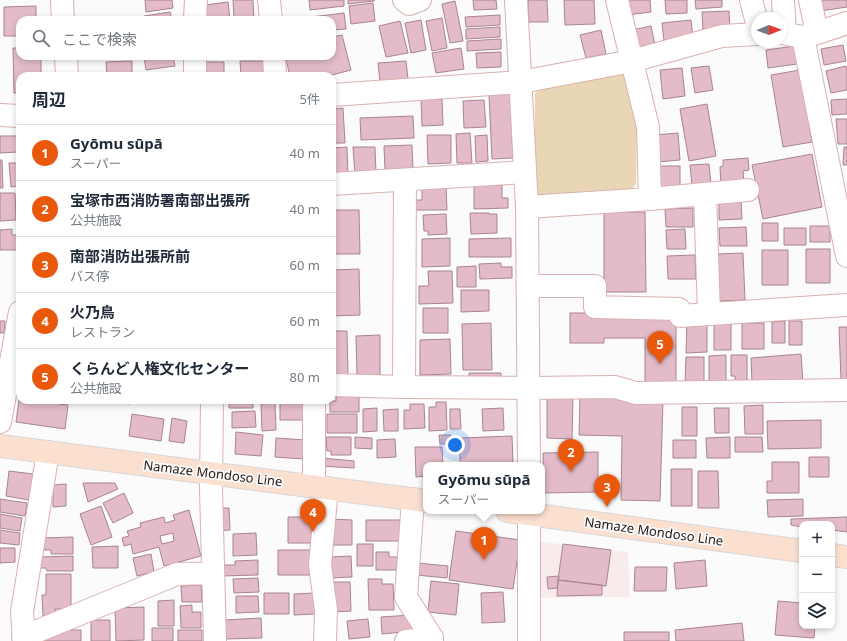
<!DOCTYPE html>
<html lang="ja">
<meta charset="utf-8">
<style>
body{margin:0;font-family:"Noto Sans","Noto Sans JP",sans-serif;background:#f2f2f3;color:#1f2937}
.controls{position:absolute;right:12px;bottom:12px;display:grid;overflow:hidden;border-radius:8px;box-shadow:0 2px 6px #0003}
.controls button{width:36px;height:36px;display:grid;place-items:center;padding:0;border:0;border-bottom:1px solid #e0e1e3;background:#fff;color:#1f2937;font:20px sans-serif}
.compass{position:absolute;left:751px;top:12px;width:36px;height:36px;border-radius:50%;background:#fff;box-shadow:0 2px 6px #0003;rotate:89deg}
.you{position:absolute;left:455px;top:445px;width:14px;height:14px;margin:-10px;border:3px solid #fff;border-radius:50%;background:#1a73e8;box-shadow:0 0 0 6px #1a73e833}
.badge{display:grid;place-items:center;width:26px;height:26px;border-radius:50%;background:#ea580c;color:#fff;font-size:13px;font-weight:700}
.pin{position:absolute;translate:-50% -33px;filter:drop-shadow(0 1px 2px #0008)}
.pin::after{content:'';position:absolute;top:21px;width:14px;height:12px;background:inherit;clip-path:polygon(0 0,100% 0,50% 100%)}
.popup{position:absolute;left:423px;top:462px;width:122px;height:52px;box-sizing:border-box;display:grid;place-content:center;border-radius:8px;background:#fff;filter:drop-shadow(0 1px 3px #0005);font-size:13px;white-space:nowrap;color:#747a83}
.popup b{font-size:15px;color:#1f2937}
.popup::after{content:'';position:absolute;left:50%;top:100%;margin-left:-8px;border:8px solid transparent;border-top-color:#fff}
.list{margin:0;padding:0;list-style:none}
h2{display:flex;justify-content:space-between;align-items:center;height:52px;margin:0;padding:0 16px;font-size:17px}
h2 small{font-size:13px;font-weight:400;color:#747a83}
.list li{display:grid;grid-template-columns:26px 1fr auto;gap:12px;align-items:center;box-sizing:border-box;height:56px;padding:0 16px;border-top:1px solid #e0e1e3}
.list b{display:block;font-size:15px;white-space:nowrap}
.list p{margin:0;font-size:13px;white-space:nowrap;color:#747a83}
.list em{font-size:13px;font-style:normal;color:#747a83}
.icon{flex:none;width:22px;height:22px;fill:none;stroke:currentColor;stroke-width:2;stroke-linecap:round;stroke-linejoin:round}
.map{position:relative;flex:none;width:847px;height:641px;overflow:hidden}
.search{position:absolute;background:#fff;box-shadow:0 2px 6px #0003;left:16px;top:16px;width:320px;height:44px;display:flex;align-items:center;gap:10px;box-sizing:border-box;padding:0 14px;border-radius:12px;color:#747a83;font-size:15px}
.panel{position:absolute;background:#fff;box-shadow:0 2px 6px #0003;left:16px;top:72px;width:320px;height:332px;border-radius:12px}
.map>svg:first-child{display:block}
.built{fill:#f7eceb}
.green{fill:#e9d6b5}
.building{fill:#e4bbc9;stroke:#a88491;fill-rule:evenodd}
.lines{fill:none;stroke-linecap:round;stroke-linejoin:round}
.minor-casing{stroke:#d9b1ae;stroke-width:24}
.major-casing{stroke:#d8d5d5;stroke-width:24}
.minor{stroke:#fff;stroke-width:22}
.major{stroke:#fbe0d0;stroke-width:22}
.labels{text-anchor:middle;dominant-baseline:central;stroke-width:3.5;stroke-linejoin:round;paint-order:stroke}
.street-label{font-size:13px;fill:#261817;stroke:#fbfbfb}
</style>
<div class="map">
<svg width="847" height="641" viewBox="0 0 847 641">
<rect width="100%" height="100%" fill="#fbfbfb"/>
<path class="built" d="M535 541 628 552 630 597 535 598Z"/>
<path class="green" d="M625 71 637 121 636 184 631 191 540 197 535 193V93L545 86Z"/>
<path class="building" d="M145 0H172L173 8 146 12Z
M233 0H253L254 20H234Z
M309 0H344V6L310 10Z
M348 0H374V1L348 4Z
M473 0H496L497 9 474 10Z
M528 0H547L548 22H529Z
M564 0H594L595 24 565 25Z
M625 0H650L651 12 627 15Z
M665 0H687V13L666 14Z
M695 0H722V7L696 9Z
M818 0H847V7L820 11Z
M455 1 463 41 450 43 442 4Z
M228 2 230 20H207L205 5Z
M373 3 375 21 351 24 349 6Z
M36 6V20H20V36H4V7Z
M729 11 730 29 703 31 702 12Z
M170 12 172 20H145L144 16Z
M344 13 346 29 332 30V20H311V17Z
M500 15V25L466 27 465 17Z
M442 18 447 48 432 51 426 21Z
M421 20 426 50 411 53 405 23Z
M691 20 693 38 664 41 662 23Z
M400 21 408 53 386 57 379 26Z
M651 26 655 45 635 48 632 30Z
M500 27V37L466 39V29Z
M601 30 606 54 586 58 580 35Z
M342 35 351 70 328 76H290L285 56H332V37Z
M501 39V49L467 51V41Z
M843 45 846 61 824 65 821 49Z
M795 46 797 64 768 68 766 50Z
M13 48H20V56H41V76H20V93H14Z
M461 48 464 69 436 73 432 53Z
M501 52V67L477 68 476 53Z
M150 56H173L175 66 146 70 144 57Z
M132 61V76H107L106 62Z
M240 61H265V76H241Z
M406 61 408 79 380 81 378 63Z
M203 62H224V76H203Z
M709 66 713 90 695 93 691 68Z
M846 66 847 72V90L831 93 826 71Z
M682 68 685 96 663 99 660 70Z
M800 70 812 142 783 147 771 75Z
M510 94 513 158 492 159 489 95Z
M421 99H442L443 125 422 126Z
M847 99V114L832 115 831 100Z
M484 100 486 127 464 128 463 101Z
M707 104 716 156 689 161 680 109Z
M343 108 345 143H332V109Z
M413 116 414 138 361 140 360 118Z
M836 119H847V144H838Z
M470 133 472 163H457L456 134Z
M678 133 680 160 657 162 655 135Z
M427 135H451V163L428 164Z
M487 135 488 161 476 162 475 136Z
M0 136H18V152L0 153Z
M412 145 413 170 385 171 384 146Z
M347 147 348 176H332V148Z
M353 147H375L376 174H355Z
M844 147H847V165H843Z
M812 154 822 207 763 219 752 165Z
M748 158 749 170 743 171 744 183 721 185 720 167 723 166V160Z
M0 160H2L3 188H0Z
M9 163H20V186L11 187Z
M709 164 711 185 692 186 690 165Z
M655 166H680V189H656Z
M502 185V198H508V208L474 209V186Z
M446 186 447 210H415L414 200H422V187Z
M0 193H15L16 220 0 221Z
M719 200H741L742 219 719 220Z
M693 208V227H666L665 209Z
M332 210H359L360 254H332Z
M604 212H645L646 292H604Z
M470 213H489V214H497V233L471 234Z
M446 214 447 234 428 235V231H424L423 215Z
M762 223H778V241H762Z
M810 226H830V242H810Z
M746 227 747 246H720L719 228Z
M784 228H806V245H784Z
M12 229V235H20V250H0V230Z
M685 229 686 249H667L666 230Z
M450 238V266L422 267V239Z
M511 238V257H469V239Z
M806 249H830V283H806Z
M762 250H788V285H762Z
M743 253 745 300 718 301 717 254Z
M695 255 696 279H668L667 256Z
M501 263V267H512V278L480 279 479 264Z
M476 266V287H457V267Z
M359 269 360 315 332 316V270Z
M428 271H452L453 303 419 304V286H429Z
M461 290H489V311L461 312Z
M423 308H448V333H423Z
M570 313H676V385L645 384V338H604V343H570Z
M0 321H5L4 333H0Z
M785 321V343H772V322Z
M789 321H802V345H789Z
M491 323 492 370H463L462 324Z
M687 323H707V352L686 353Z
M714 323H731V350H714Z
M742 323H764V349H742Z
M839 327H847V379H841Z
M332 331H347L348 376H332Z
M380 335V376H357L356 336Z
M450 339 451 374 420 375V340Z
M801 354 803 384 752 383 751 358Z
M726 355V386H709V356Z
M731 355H747V385H735V376H731Z
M686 357H704V383H685Z
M469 373H501V378H469Z
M20 392V400H59L58 404 68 405 65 429 16 422Z
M336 393H359V412H330V401H336Z
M547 397 573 398 572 439 547 438Z
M580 397 663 399 660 501 621 500 622 436 579 435Z
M108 400H129V404Z
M229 400H253V408H229Z
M280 400H303V420H280Z
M436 402H446L447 430 429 431V407H436Z
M261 403H275L276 430 262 431Z
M410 404H424L425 428 404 429V410H410Z
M763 405V434H745L744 406Z
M682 407H697V436H682Z
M377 408V431L363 432V409Z
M503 408 504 430 483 431 482 409Z
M714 408H729V433H715Z
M398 409V431H384L383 410Z
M450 409H460L461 429H450Z
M255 411 256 427 232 428V412Z
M132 414 164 419 161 441 129 436Z
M327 414H357V433H327Z
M172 418 187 421 184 443 169 441Z
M821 420V448L768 449 767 421Z
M236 432 263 435 261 456 235 454Z
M439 435H451V444H440Z
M512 436 513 463 460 464V438Z
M326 437H351V455H331V451H327Z
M355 437 372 438V449L355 448Z
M730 437V458H707L706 438Z
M735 437H762L763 452H735Z
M276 438 305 440 304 459 275 457Z
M395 439 396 457 377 458V440Z
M673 440H696V458H673Z
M415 447H442L443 465H426V476L416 477Z
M598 452V492L544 493 543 453Z
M809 457H829V477H809Z
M322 458 354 461V468L321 466Z
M772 462H799V493H767V481H772Z
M671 469H692V506H671Z
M9 471 33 474 29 500 6 496Z
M698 471H718L719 508H698Z
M83 483H115L118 489 88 502Z
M66 484V506L53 507V485Z
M124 493 133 513 113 523 103 503Z
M0 499 27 503 25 516 0 512Z
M803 499V516L768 517 767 500Z
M101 506 112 537 91 545 80 514Z
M213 508H229L230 530 214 531Z
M189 510 201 556 164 566 159 547 133 554 131 544 124 546 122 538 129 536 127 531 141 527 140 523 164 517 165 523 175 520 173 515ZM173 533 174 541 162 544 160 536Z
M0 514 22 518 20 531 0 528Z
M288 517H315V543H288Z
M847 517V532L832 530V524H802V527L791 525V519Z
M331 519 352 520V545H330Z
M366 520H400V541H366Z
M0 530 20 533 19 545 0 543Z
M456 531 520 540 513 589 449 580Z
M256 533 257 555 233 556V534Z
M73 537V554H51V550H41V538Z
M357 544H373V566H357Z
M563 544 611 550 606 586 558 580Z
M118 546V568H93L92 547Z
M0 548H15V562L0 563Z
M278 550H311L310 575H278Z
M376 552H389V557H401V570H376Z
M151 554 154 572 137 576 133 558Z
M73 556V571H47L46 568H39V557Z
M351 556 352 577 331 578 330 557Z
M258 560V575L222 576 221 565H235V561Z
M705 560 707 586 676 589 674 563Z
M417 563 448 566 447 578 416 575Z
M635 567H667L666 591H634Z
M46 574H71V609H55L56 615 43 616 42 595H46Z
M559 576 557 588 548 589 547 577Z
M258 578 259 592 234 593 233 579Z
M368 579H382V584H393L394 610H369Z
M558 580 602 585V595L557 596Z
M431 581 459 584 456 615 428 612Z
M332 582H350L351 611 333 612Z
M201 585 202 602H182L181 586Z
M503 592 505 622 482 623 481 593Z
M264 593H289V614H264Z
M315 593V614L294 615V594Z
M236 596H258L259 612 236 613Z
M174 600V626H158V601Z
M778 601 802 603V626H815L814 638 775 635Z
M192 605V612H201V628H181L180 606Z
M144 607V640L116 641 115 608Z
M412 615 413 631 382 634 381 617Z
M261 618 262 638 226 639 225 620Z
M368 619 370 637 349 639 347 621Z
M91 620H110V641H91Z
M742 623 744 641H676L675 630Z
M152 628H173V641H152Z
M64 630H81V641H46V637L53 634 64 633Z
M178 630H202V641H178Z
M624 632H669V641H624Z"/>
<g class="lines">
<g class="minor-casing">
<path id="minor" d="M62 0 63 20
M269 0 271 20
M404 0 409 4 420 0
M516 0 527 207 529 465
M617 0 648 127 650 199
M751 0 757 23
M783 0 785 33
M810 0 817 33
M195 20 196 0
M781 33 803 37 817 33 847 23
M803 37 847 256
M66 56 67 76
M274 56 275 76
M195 76V56
M332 95 521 82 632 61 722 36 757 34
M0 115 20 116
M332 184 525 172
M705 194 709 314
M527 207 650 199 748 190
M528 286H595V307L679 309 680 316 847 305
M332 385 404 387 529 388 615 387 636 393 847 390
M404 387 405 180
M212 400 211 488 215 641
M0 422 20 312
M314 486V400
M413 499 406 597 432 638V641
M23 637 177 574 213 573
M24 641 22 612 48 452
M325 641 326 610 320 565 327 488
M406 641 432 638
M529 641V511"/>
</g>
<g class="major-casing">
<path id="major" d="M0 446 426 501
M507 511 802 551
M832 555 847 557"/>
</g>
<use href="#minor" class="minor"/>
<use href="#major" class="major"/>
</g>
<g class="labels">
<g class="street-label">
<text transform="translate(213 473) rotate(7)">Namaze Mondoso Line</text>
<text transform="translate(654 531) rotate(8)">Namaze Mondoso Line</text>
</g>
</g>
</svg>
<div class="controls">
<button>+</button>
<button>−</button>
<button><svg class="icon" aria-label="layers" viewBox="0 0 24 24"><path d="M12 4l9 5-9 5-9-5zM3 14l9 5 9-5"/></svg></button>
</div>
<svg class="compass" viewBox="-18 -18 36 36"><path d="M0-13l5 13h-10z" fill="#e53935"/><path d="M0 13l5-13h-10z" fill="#747a83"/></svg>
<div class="you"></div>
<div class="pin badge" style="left:484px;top:560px">1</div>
<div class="popup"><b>Gyōmu sūpā</b>スーパー</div>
<div class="pin badge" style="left:571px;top:472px">2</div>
<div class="pin badge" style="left:607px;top:507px">3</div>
<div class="pin badge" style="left:313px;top:532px">4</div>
<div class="pin badge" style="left:660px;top:364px">5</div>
<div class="search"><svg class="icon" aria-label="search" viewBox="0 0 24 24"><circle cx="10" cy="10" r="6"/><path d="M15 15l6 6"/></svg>ここで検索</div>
<section class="panel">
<h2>周辺<small>5件</small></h2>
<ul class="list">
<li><span class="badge">1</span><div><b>Gyōmu sūpā</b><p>スーパー</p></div><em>40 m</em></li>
<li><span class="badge">2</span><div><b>宝塚市西消防署南部出張所</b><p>公共施設</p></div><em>40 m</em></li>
<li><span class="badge">3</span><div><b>南部消防出張所前</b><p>バス停</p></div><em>60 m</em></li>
<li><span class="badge">4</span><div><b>火乃鳥</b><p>レストラン</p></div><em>60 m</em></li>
<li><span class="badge">5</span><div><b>くらんど人権文化センター</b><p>公共施設</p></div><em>80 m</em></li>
</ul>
</section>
</div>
